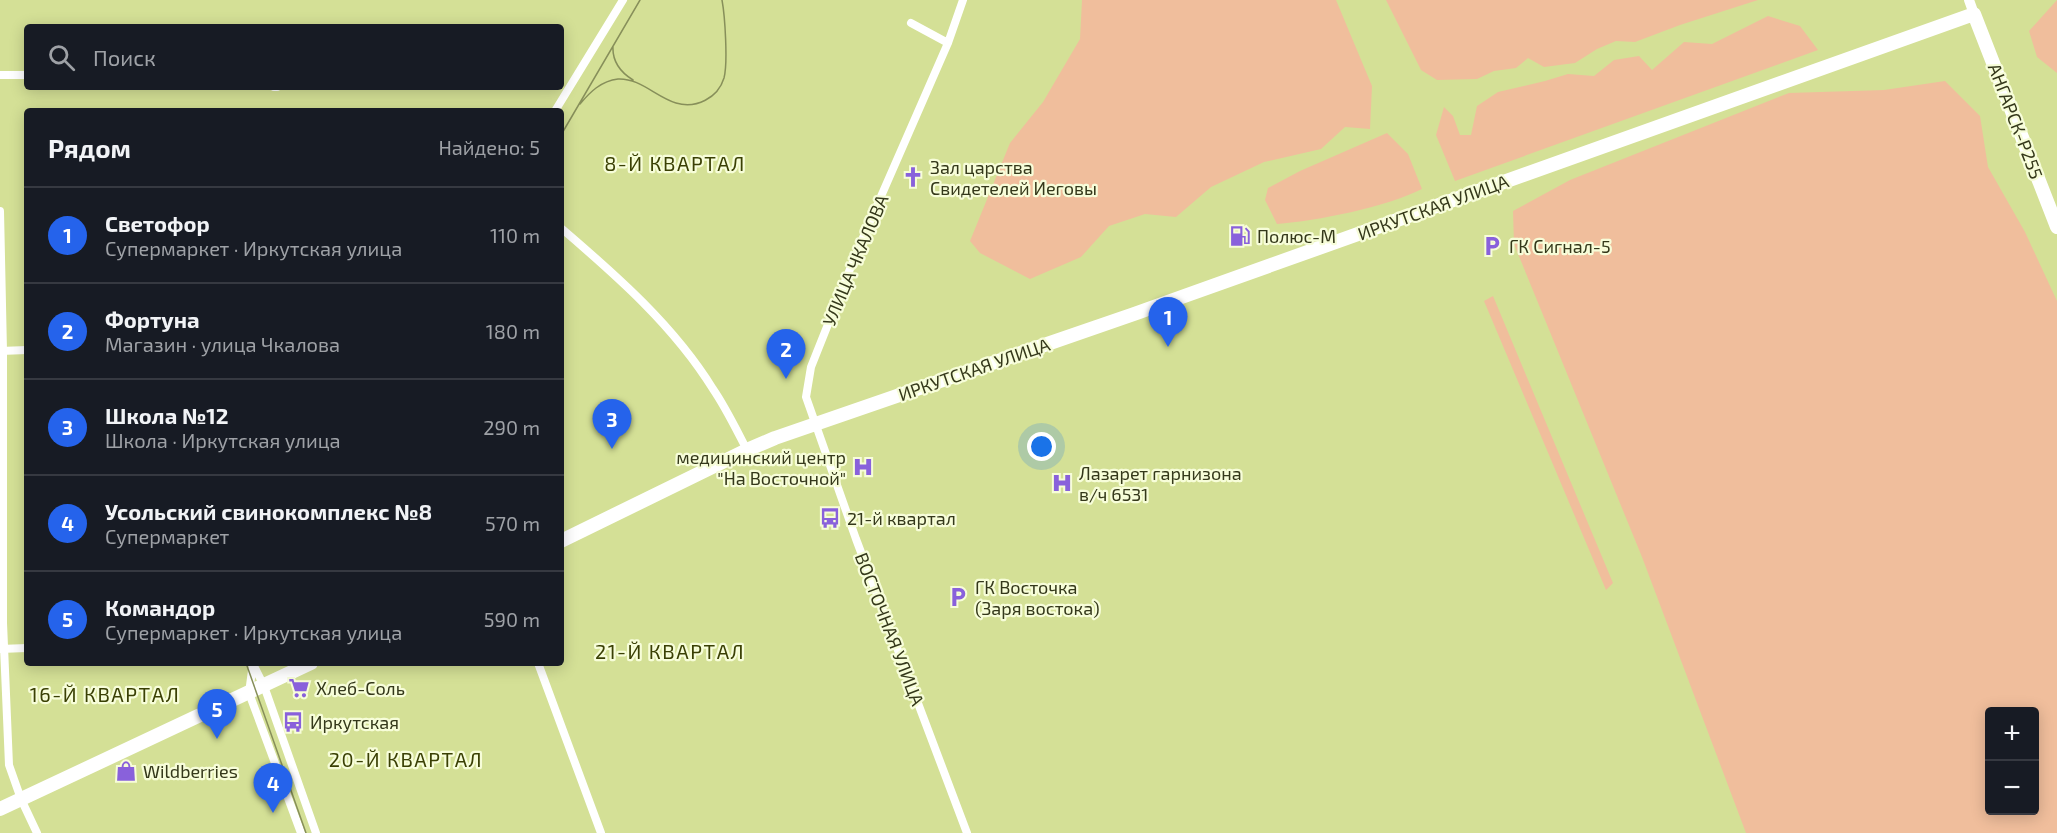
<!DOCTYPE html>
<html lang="ru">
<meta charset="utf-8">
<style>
body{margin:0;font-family:"Exo 2",sans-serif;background:#242831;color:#f1f3f6}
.controls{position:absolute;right:18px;bottom:18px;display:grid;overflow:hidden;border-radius:6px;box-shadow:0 3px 15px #0003}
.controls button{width:54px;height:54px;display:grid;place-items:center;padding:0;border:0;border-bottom:2px solid #363941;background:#171b24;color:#f1f3f6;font:30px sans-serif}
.you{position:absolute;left:1042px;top:447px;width:21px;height:21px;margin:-15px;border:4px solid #fff;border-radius:50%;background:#1a73e8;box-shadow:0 0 0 9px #1a73e833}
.badge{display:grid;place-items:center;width:39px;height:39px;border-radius:50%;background:#2563eb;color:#fff;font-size:20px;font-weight:700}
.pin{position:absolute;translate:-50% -50px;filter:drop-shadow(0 2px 3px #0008)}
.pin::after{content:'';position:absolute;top:32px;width:21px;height:18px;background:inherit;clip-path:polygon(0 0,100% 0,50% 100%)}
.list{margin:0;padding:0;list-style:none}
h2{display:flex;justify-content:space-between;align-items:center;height:78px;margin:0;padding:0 24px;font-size:26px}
h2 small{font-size:20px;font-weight:400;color:#9ea1a6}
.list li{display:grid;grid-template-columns:39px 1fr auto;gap:18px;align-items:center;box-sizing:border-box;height:96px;padding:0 24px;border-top:2px solid #363941}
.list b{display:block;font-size:22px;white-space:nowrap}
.list p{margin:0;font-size:20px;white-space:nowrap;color:#9ea1a6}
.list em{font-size:20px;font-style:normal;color:#9ea1a6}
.icon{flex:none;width:33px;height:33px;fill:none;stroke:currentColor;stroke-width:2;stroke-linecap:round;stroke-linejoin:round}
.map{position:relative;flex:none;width:2057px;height:833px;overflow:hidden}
.search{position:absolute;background:#171b24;box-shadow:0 3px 15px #0003;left:24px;top:24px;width:540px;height:66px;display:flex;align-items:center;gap:15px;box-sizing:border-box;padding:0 21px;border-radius:6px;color:#9ea1a6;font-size:22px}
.panel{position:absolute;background:#171b24;box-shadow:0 3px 15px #0003;left:24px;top:108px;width:540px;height:558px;border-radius:6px}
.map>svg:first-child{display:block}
.green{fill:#f0be9c;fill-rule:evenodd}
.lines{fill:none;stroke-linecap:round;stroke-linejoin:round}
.minor{stroke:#fff;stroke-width:8}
.tertiary{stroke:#fff;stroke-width:10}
.primary{stroke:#fff;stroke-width:14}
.tram{stroke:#878f5a;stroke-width:1.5}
.labels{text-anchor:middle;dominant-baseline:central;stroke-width:4.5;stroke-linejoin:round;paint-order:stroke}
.street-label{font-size:18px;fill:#34381a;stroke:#f7fdd9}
.poi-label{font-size:18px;fill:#34381a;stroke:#f7fdd9;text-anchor:start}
.neighbourhood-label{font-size:20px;letter-spacing:1.5px;fill:#3a4004;stroke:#f7fdd9}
</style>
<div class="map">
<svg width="2057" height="833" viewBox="0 0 2057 833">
<rect width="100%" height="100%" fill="#d4e096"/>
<path class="green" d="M1082 0H1336L1372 86 1370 129 1345 127 1321 149 1264 162 1211 187 1176 217 1145 214 1109 226 1081 257 1030 279 980 253 970 241 1010 143 1043 102 1080 39Z
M1386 0H1758L1680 25 1635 42 1616 41 1597 49 1575 63 1544 67 1528 58 1516 68 1494 71 1477 79 1437 80 1421 70Z
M2057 0V73L2037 57 2029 31Z
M1768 16 1800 26 1818 50 1455 181 1436 135 1444 107 1453 116 1460 135H1471L1477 106 1498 92 1545 81 1568 74 1594 76 1614 60 1639 56 1652 70 1684 42 1712 44Z
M1945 81 1980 116 1988 167 2025 232 2057 301V833H1746L1642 557 1514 244 1513 211 1570 180 1789 93 1884 90ZM1990 712H2034V810H1990Z
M1387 133 1408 154 1422 189C1386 207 1317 221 1277 224L1265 200 1268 188 1300 171Z
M1493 296 1613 583 1606 590 1484 301Z"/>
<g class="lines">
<path class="minor" d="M963 0 948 43 858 249 811 367 806 397 856 539 967 833
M911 23 948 43
M0 75H27
M274 87H277
M555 111 623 0
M0 211 3 351V623L9 765 21 799 37 833
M561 228C617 276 674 326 713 389 726 408 736 429 747 450
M0 351 27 350
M0 649 27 648
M253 663 249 693 301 833
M538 663 601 833
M254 666 264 686 316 833"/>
<path class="tertiary" d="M1969 0 1974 14"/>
<path class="primary" d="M561 541 747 450 775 438 1134 314 1974 14 2057 227
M0 809 311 663"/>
<path class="tram" d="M613 46C612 62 620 72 633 80
M580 104C590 92 601 81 618 79 640 78 656 97 676 103 696 109 718 98 724 78 728 63 725 16 722 0
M561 135 640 0
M246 663 306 833"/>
</g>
<defs>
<g id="church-bare" transform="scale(1.62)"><path d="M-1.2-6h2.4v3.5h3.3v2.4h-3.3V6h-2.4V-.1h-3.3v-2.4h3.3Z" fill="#8961db" stroke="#f7fdd9" stroke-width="2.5" paint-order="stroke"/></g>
<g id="fuel-bare" transform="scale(1.62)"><path d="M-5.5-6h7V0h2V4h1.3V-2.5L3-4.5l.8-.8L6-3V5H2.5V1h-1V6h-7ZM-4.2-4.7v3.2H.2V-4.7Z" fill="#8961db" stroke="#f7fdd9" stroke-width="2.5" paint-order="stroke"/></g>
<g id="parking-bare" transform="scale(1.62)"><path d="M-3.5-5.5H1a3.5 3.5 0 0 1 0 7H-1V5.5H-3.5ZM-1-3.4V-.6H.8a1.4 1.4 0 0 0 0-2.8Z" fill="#8961db" stroke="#f7fdd9" stroke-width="2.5" paint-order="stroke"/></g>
<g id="hospital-bare" transform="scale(1.62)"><path d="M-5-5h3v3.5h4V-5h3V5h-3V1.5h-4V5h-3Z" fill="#8961db" stroke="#f7fdd9" stroke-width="2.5" paint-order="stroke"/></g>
<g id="bus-bare" transform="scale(1.62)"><path d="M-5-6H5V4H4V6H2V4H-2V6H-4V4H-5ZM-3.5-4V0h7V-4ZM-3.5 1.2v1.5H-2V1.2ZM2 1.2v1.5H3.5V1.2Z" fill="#8961db" stroke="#f7fdd9" stroke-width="2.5" paint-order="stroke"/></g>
<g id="supermarket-bare" transform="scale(1.62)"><path d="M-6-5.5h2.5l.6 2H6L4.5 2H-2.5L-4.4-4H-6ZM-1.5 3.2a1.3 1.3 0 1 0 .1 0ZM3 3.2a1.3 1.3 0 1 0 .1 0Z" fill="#8961db" stroke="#f7fdd9" stroke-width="2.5" paint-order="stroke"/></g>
<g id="shop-bare" transform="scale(1.62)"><path d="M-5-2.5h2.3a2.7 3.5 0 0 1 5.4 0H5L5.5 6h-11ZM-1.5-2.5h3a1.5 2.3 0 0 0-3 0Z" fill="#8961db" stroke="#f7fdd9" stroke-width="2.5" paint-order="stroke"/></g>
</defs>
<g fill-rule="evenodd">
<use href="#church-bare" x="913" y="177"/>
<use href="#fuel-bare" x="1240" y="236"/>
<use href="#parking-bare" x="1492" y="246"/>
<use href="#hospital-bare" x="863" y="467"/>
<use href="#hospital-bare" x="1062" y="483"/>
<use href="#bus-bare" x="830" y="518"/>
<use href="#parking-bare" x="958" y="597"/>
<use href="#supermarket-bare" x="299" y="688"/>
<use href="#bus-bare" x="293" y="722"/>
<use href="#shop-bare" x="126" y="771"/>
</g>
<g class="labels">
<g class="street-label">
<text transform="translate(2016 121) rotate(69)">АНГАРСК-Р255</text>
<text transform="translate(1433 207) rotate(-20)">ИРКУТСКАЯ УЛИЦА</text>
<text transform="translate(855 260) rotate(-67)">УЛИЦА ЧКАЛОВА</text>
<text transform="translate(974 369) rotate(-19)">ИРКУТСКАЯ УЛИЦА</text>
<text transform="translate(890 629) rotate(69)">ВОСТОЧНАЯ УЛИЦА</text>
</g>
<g class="poi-label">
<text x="930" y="167">Зал царства<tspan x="930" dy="21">Свидетелей Иеговы</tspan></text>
<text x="1257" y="236">Полюс-М</text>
<text x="1509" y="246">ГК Сигнал-5</text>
<text x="846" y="457" text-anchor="end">медицинский центр<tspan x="846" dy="21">"На Восточной"</tspan></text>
<text x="1079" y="473">Лазарет гарнизона<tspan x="1079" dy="21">в/ч 6531</tspan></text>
<text x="847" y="518">21-й квартал</text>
<text x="975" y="587">ГК Восточка<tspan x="975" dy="21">(Заря востока)</tspan></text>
<text x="316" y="688">Хлеб-Соль</text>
<text x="310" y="722">Иркутская</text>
<text x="143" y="771">Wildberries</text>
</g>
<g class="neighbourhood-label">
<text x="675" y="163">8-Й КВАРТАЛ</text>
<text x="670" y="651">21-Й КВАРТАЛ</text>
<text x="105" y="694">16-Й КВАРТАЛ</text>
<text x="406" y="759">20-Й КВАРТАЛ</text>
</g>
</g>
</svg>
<div class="controls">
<button>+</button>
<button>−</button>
</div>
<div class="you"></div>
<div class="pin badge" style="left:1168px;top:347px">1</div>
<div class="pin badge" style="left:786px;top:379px">2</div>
<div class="pin badge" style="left:612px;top:449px">3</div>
<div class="pin badge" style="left:273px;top:813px">4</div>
<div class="pin badge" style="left:217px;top:739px">5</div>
<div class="search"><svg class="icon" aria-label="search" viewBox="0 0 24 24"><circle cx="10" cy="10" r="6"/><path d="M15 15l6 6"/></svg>Поиск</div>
<section class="panel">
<h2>Рядом<small>Найдено: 5</small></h2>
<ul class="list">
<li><span class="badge">1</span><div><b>Светофор</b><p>Супермаркет · Иркутская улица</p></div><em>110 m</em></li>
<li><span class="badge">2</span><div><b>Фортуна</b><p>Магазин · улица Чкалова</p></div><em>180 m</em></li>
<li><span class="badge">3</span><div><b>Школа №12</b><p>Школа · Иркутская улица</p></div><em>290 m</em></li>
<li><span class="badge">4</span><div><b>Усольский свинокомплекс №8</b><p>Супермаркет</p></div><em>570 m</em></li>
<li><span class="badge">5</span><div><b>Командор</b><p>Супермаркет · Иркутская улица</p></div><em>590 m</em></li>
</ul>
</section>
</div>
